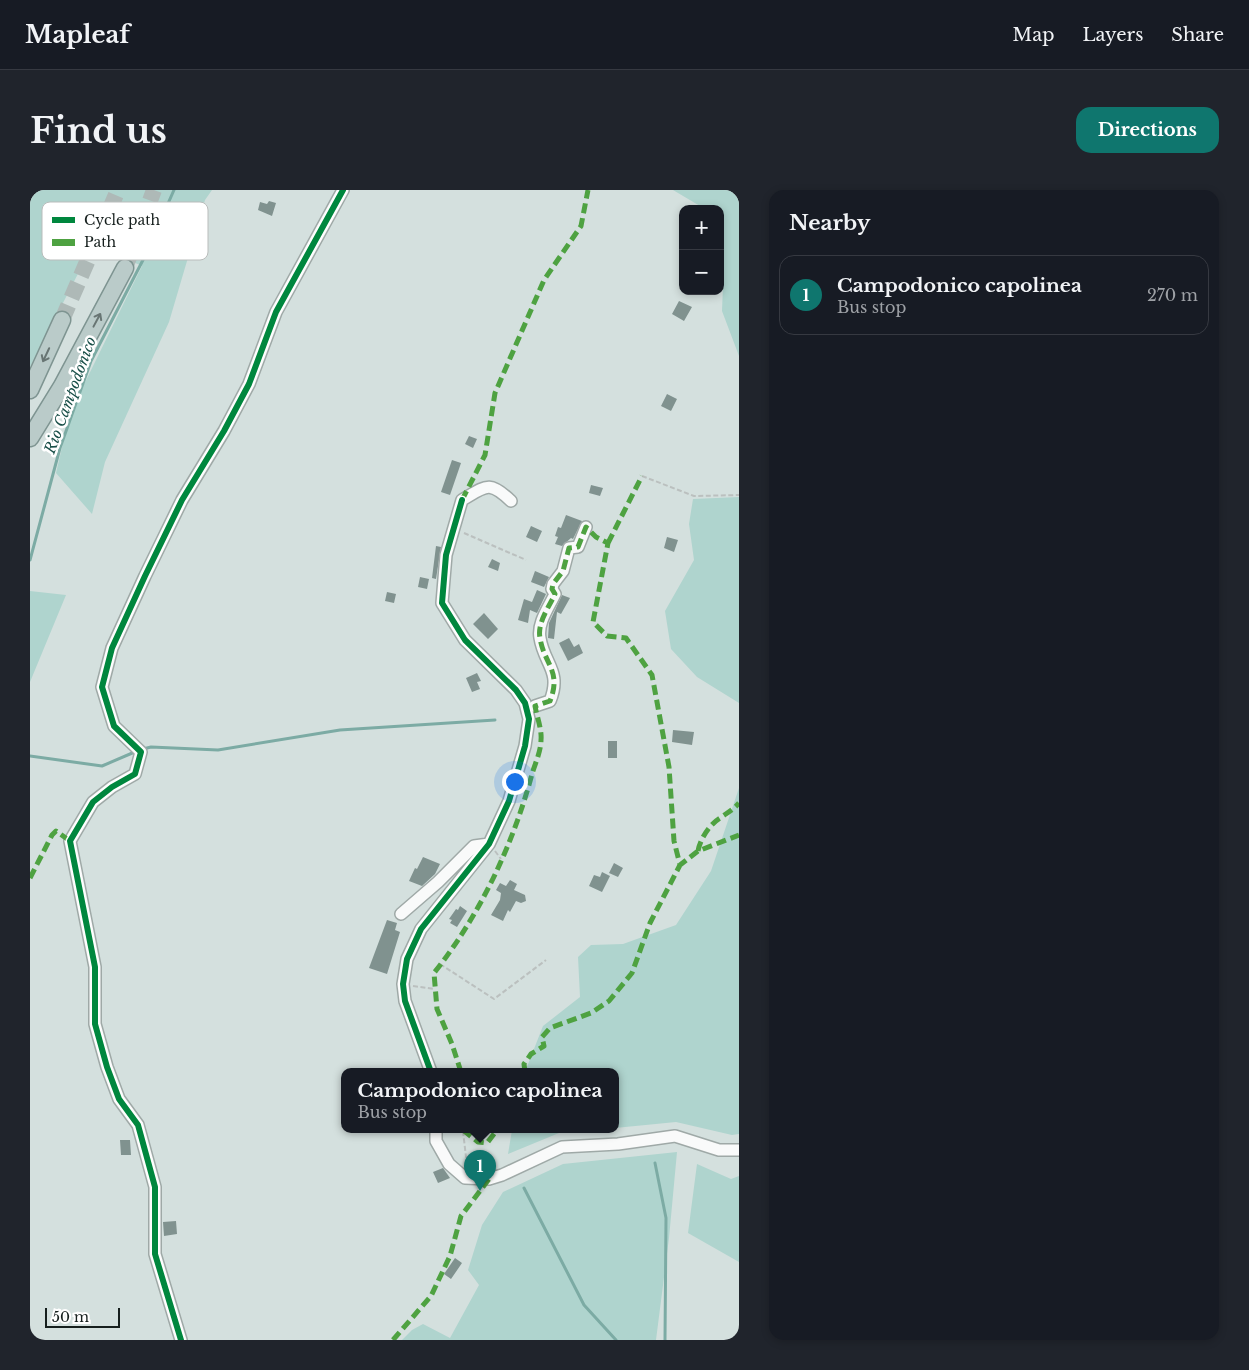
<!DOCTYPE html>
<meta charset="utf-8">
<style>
body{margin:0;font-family:"Libre Baskerville",serif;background:#20242c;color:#f1f3f6}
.controls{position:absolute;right:15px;top:15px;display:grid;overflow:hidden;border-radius:10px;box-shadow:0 2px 8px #0003}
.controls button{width:45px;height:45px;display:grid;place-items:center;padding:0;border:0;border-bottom:1px solid #363941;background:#171b24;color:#f1f3f6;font:25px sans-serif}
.scale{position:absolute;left:15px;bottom:12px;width:75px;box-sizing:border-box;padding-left:5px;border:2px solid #161f1d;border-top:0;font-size:14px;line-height:18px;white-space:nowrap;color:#161f1d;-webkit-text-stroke:4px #fff;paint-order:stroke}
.you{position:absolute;left:484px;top:591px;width:18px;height:18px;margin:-12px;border:4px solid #fff;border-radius:50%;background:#1a73e8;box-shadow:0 0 0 8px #1a73e833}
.badge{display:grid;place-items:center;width:32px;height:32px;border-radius:50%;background:#0f766e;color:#fff;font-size:16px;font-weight:700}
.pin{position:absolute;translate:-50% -41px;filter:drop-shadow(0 1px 2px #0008)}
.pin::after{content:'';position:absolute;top:26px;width:18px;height:15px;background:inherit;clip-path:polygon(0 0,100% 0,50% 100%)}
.popup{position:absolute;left:311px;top:878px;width:278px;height:65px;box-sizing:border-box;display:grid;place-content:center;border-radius:10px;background:#171b24;filter:drop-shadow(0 1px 4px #0005);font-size:16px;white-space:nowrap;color:#9ea1a6}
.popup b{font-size:19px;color:#f1f3f6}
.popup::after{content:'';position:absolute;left:50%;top:100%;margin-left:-10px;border:10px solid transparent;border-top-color:#171b24}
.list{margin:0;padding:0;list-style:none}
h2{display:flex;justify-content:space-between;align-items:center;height:65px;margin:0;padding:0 20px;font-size:21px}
h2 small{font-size:16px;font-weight:400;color:#9ea1a6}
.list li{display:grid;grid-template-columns:32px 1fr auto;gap:15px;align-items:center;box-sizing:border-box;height:80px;margin:0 10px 10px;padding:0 10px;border:1px solid #363941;border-radius:15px}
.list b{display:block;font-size:19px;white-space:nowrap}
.list p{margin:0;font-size:16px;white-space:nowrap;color:#9ea1a6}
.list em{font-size:16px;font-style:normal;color:#9ea1a6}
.map{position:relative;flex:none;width:709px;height:1150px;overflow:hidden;border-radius:15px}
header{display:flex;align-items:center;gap:30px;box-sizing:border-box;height:70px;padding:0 25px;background:#171b24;border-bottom:1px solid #363941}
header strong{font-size:24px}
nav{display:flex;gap:28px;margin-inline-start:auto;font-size:18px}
.intro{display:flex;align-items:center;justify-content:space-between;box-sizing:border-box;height:120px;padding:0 30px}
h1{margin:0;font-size:35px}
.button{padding:12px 22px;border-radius:15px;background:#0f766e;color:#fff;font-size:18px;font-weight:700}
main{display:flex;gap:30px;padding:0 30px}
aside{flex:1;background:#171b24;border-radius:15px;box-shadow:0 2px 8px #0003}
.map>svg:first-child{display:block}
.green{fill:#afd4ce}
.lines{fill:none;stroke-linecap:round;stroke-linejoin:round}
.stream{stroke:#7caba4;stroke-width:3}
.building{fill:#80928f}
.highway-tunnel{stroke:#aeb9b7;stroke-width:16;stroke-dasharray:16 8;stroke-linecap:butt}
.minor-casing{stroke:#9fa9a7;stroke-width:14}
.highway-casing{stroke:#7e9491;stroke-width:19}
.path{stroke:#bbc0bf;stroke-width:2;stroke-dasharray:5 2.5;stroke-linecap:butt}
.minor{stroke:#f9fafa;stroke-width:11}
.highway{stroke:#bacbc9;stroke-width:16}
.quiet{stroke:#4ea241;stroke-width:5;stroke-dasharray:10 5;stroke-linecap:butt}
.cycleway-casing{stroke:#fff;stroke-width:9}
.cycleway{stroke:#00873e;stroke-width:6}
.oneway{stroke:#687573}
.labels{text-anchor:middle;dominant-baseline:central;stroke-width:5;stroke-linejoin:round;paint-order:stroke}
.water-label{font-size:15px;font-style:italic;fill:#194f48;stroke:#fff}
.key{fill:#fff;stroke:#b9bcbb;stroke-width:1}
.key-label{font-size:14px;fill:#161f1d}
</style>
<header>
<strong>Mapleaf</strong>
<nav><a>Map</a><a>Layers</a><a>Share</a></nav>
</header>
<div class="intro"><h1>Find us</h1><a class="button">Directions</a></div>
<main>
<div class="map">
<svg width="709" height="1150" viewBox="0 0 709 1150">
<rect width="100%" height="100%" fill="#d4e0de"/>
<path class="green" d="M0 0H182L175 10 139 132 75 272 62 324 26 283 40 223 112 76 61 53 52 76 0 177Z
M643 0H709V166L692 121 694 69 690 19H675Z
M709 307V513L667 487 641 459 635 421 664 370 659 334 663 309Z
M0 401 36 405 0 492Z
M709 598V944L702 945 646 932 585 938V882H495L513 836 550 807 548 767 561 755 593 754 646 735 681 681Z
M482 940H567L529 943 478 964Z
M647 962 639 1048 626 1150H372L382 1140 393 1134 420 1148 449 1095 438 1080 452 1035 473 1002 533 974Z
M667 974 701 989 709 986V1072L658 1043Z"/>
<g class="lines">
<path class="stream" d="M0 370 30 258 61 171 114 68 144 0
M113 559 121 557 188 560 310 540 465 530
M0 566 72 576 107 561
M625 973 636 1028 635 1150
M494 998 554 1115 586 1150"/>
</g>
<path class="building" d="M239 11 246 13 242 26 228 20 230 12 237 14Z
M649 111 662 117 654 131 642 124Z
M637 204 647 209 641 221 631 216Z
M439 246 447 249 443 258 435 254Z
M422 270 431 273 420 305 411 302Z
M561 295 573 298 570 306 559 303Z
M536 325 552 331 543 349 541 348 532 356 525 354 528 347 525 346 528 337 531 338Z
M501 336 512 341 507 352 496 347Z
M637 347 648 350 644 362 634 358Z
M406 356 411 357 406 389 402 388Z
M462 369 470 373 468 381 458 377Z
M505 381 519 387 514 397 501 392Z
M390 387 399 389 397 399 388 397Z
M507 400 516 404 507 423 500 420 498 433 488 430 494 409 502 412Z
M357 402 366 404 364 413 355 411Z
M532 405 540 408 531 424 527 422 524 449 518 448 519 433Z
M454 423 468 439 458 449 443 434Z
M539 448 544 457 549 454 553 463 538 471 529 453Z
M447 483 451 491 447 492 450 499 442 502 436 488Z
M643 540 664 542 662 555 642 552Z
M578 551H587V568H578Z
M393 667 410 674 405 684 392 696 379 691 385 678 387 679Z
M584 673 593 678 588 687 579 683Z
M572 682 580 686 572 702 559 696 564 685 570 687Z
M480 690 487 694 484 700 495 705 496 711 491 713 486 711 480 722 478 720 473 731 461 725 470 710 471 703 466 700 470 693 476 696Z
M430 716 437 721 427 737 420 733 422 730 419 729 426 719 428 720Z
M357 730 367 733 365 740 370 742 357 784 339 778Z
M90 950H100L101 965H91Z
M413 978 420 988 408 993 403 982Z
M146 1031 147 1044 134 1046 133 1032Z
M425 1068 432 1073 421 1089 414 1084Z"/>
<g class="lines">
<path class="highway-tunnel" d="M95 78 124 0
M32 130 88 0"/>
<g class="minor-casing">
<path id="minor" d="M505 516 520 511C532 481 514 474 510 448 507 433 519 417 525 404L522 399 523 394 533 381 539 358 548 357 556 337
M371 724 408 692 444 656 459 654
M401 882 375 811 373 794 377 769 391 739 459 654 479 611 495 556 499 529 495 513 486 500 435 450 412 413 416 365 432 310C456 296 459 290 481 311
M406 940V951L419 974 435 988 459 989 472 985 532 957 588 954 645 946 689 960H709
M151 1150 125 1064V997L108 935 89 909 77 877 65 834V777L40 651 63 612 82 597 105 584 111 562 84 536 72 497 82 458 115 386 152 310 194 241 219 194 246 122 313 0"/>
</g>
<g class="highway-casing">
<path id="highway" d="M0 200 32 130
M0 248 32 196 95 78"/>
</g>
<path class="path" d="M612 286 664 306 709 305
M434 343 496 370
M465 661 471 669
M410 774 464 809 516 770
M383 796 405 799
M433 941 436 967 448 978"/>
<use href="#minor" class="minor"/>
<use href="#highway" class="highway"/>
<path class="quiet" d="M432 310 455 265 465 203 514 90 551 36 558 0
M578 353 612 286
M668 661C670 649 680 634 690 628 697 623 703 620 709 613
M0 688 22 645 26 641 40 651
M431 882 422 854 407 819 404 783C450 725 483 655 502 584 505 574 511 561 511 550 512 540 507 527 505 516L520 511C532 481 514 474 510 448 507 433 519 417 525 404L522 399 523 394 533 381 539 358 548 357 556 337 566 347 578 353 563 432 577 446 596 448 622 485 639 577 644 651 650 675 668 661 709 645
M495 882 494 874 501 864 514 856 512 847 520 838 561 823 579 811 602 783 620 733 650 675
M433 940 448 952 457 953 467 940
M363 1150 401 1106 420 1066 431 1026 459 989"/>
<g class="cycleway-casing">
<path id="cycleway" d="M401 882 375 811 373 794 377 769 391 739 459 654 479 611 495 556 499 529 495 513 486 500 435 450 412 413 416 365 432 310
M151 1150 125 1064V997L108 935 89 909 77 877 65 834V777L40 651 63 612 82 597 105 584 111 562 84 536 72 497 82 458 115 386 152 310 194 241 219 194 246 122 313 0"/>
</g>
<use href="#cycleway" class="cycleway"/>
</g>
<defs><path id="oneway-shaft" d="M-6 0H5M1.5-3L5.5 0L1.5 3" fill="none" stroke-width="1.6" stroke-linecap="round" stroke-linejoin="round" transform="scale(1.25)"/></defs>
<g class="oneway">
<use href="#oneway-shaft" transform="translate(67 130) rotate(-62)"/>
<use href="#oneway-shaft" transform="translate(16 165) rotate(115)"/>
</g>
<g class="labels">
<g class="water-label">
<text transform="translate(40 205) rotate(-70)">Rio Campodonico</text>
</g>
</g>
<rect x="12" y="12" width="166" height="58" rx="8" class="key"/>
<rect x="22" y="27" width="23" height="6" fill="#00873e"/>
<rect x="22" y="49" width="23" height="7" fill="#4ea241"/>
<g class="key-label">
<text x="54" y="35">Cycle path</text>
<text x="54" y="57">Path</text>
</g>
</svg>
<div class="controls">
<button>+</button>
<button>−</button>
</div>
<div class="scale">50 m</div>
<div class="you"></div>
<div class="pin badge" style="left:450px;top:1001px">1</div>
<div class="popup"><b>Campodonico capolinea</b>Bus stop</div>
</div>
<aside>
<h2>Nearby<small></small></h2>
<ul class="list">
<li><span class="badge">1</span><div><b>Campodonico capolinea</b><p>Bus stop</p></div><em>270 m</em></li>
</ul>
</aside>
</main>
